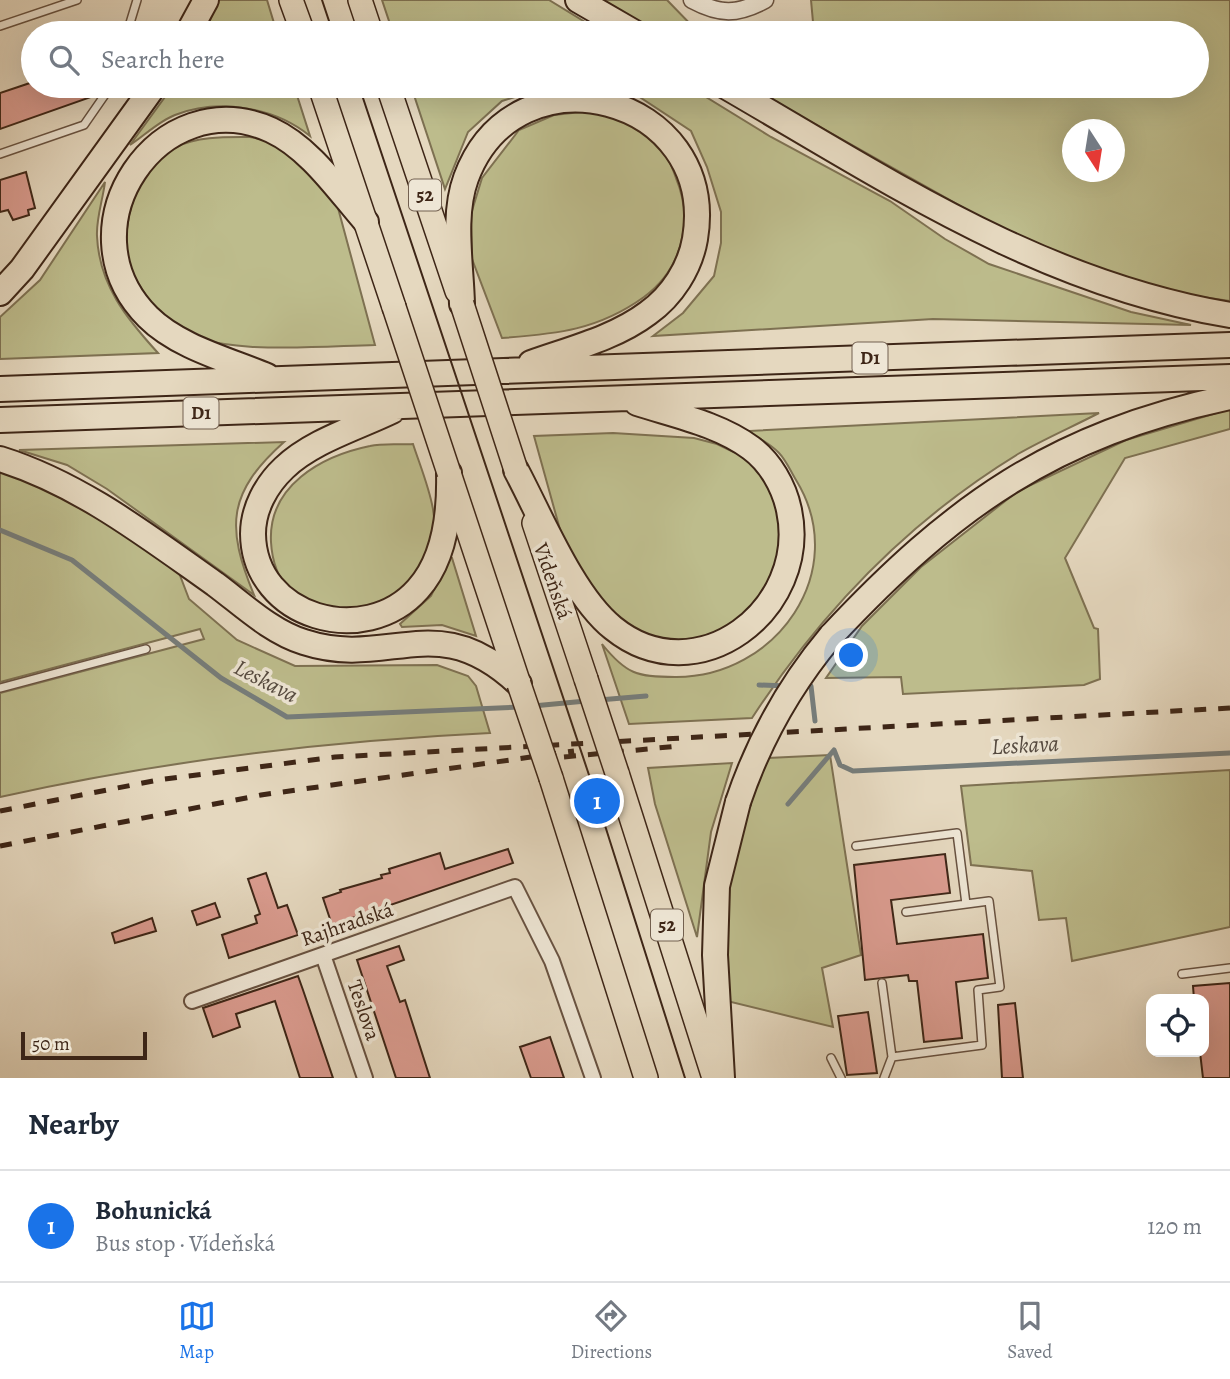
<!DOCTYPE html>
<meta charset="utf-8">
<style>
body{margin:0;font-family:Alegreya,serif;background:#f6f6f7;color:#1f2937}
.controls{position:absolute;right:21px;bottom:21px;display:grid;overflow:hidden;border-radius:14px;box-shadow:0 7px 28px #0002}
.controls button{width:63px;height:63px;display:grid;place-items:center;padding:0;border:0;border-bottom:2px solid #e0e1e3;background:#fff;color:#1f2937;font:35px sans-serif}
.compass{position:absolute;left:1062px;top:119px;width:63px;height:63px;border-radius:50%;background:#fff;box-shadow:0 7px 28px #0002;rotate:168deg}
.scale{position:absolute;left:21px;bottom:18px;width:126px;box-sizing:border-box;padding-left:7px;border:4px solid #3e2617;border-top:0;font-size:19px;line-height:24px;white-space:nowrap;color:#3e2617;-webkit-text-stroke:5px #eee6d5;paint-order:stroke}
.you{position:absolute;left:852px;top:656px;width:24px;height:24px;margin:-18px;border:5px solid #fff;border-radius:50%;background:#1a73e8;box-shadow:0 0 0 10px #1a73e833}
.badge{display:grid;place-items:center;width:46px;height:46px;border-radius:50%;background:#1a73e8;color:#fff;font-size:23px;font-weight:700}
.pin{position:absolute;translate:-50% -50%;border:4px solid #fff;box-shadow:0 2px 7px #0006}
.list{margin:0;padding:0;list-style:none}
h2{display:flex;justify-content:space-between;align-items:center;height:91px;margin:0;padding:0 28px;font-size:30px}
h2 small{font-size:23px;font-weight:400;color:#747a83}
.list li{display:grid;grid-template-columns:46px 1fr auto;gap:21px;align-items:center;box-sizing:border-box;height:112px;padding:0 28px;border-top:2px solid #e0e1e3}
.list b{display:block;font-size:26px;white-space:nowrap}
.list p{margin:0;font-size:23px;white-space:nowrap;color:#747a83}
.list em{font-size:23px;font-style:normal;color:#747a83}
.icon{flex:none;width:38px;height:38px;fill:none;stroke:currentColor;stroke-width:2;stroke-linecap:round;stroke-linejoin:round}
.map{position:relative;flex:none;width:1230px;height:1078px;overflow:hidden}
.search{position:absolute;background:#fff;box-shadow:0 7px 28px #0002;left:21px;right:21px;top:21px;height:77px;display:flex;align-items:center;gap:18px;box-sizing:border-box;padding:0 24px;border-radius:38px;color:#747a83;font-size:26px}
.sheet{height:203px;background:#fff}
nav{display:flex;justify-content:space-around;align-items:center;box-sizing:border-box;height:98px;border-top:2px solid #e0e1e3;background:#fff;font-size:19px;color:#747a83}
nav a{display:grid;justify-items:center;gap:4px}
nav .on{color:#1a73e8}
.map>svg:first-child{display:block}
.green{fill:#bdbc8c;stroke:#7e7152;stroke-width:2;fill-rule:evenodd}
.lines{fill:none;stroke-linecap:round;stroke-linejoin:round}
.stream{stroke:#767d7b;stroke-width:5}
.building{fill:#db9c90;stroke:#3e2617;stroke-width:2}
.service-casing{stroke:#685241;stroke-width:10}
.minor-casing{stroke:#685241;stroke-width:18}
.tertiary-casing{stroke:#685241;stroke-width:19}
.trunk-casing{stroke:#3e2617;stroke-width:26}
.motorway-casing{stroke:#3e2617;stroke-width:28}
.service{stroke:#eee6d5;stroke-width:7}
.minor{stroke:#eee6d5;stroke-width:14}
.tertiary{stroke:#eee6d5;stroke-width:16}
.trunk{stroke:#e5d8bf;stroke-width:23}
.motorway{stroke:#e5d8bf;stroke-width:24}
.tram{stroke:#3e2617;stroke-width:2}
.rail{stroke:#3e2617;stroke-width:5;stroke-dasharray:12 12;stroke-linecap:butt}
.trunk-bridge-casing{stroke:#3e2617;stroke-width:26;stroke-linecap:butt}
.motorway-bridge-casing{stroke:#3e2617;stroke-width:28;stroke-linecap:butt}
.trunk-bridge{stroke:#e5d8bf;stroke-width:23}
.motorway-bridge{stroke:#e5d8bf;stroke-width:24}
.labels{text-anchor:middle;dominant-baseline:central;stroke-width:7;stroke-linejoin:round;paint-order:stroke}
.shield{fill:#eee6d5;stroke:#736050;stroke-width:2}
.shield-label{font-size:19px;font-weight:bold;fill:#3e2617}
.street-label{font-size:21px;fill:#3e2617;stroke:#eee6d5}
.water-label{font-size:23px;font-style:italic;fill:#554a40;stroke:#eee6d5}
</style>
<div class="map">
<svg width="1230" height="1078" viewBox="0 0 1230 1078">
<rect width="100%" height="100%" fill="#e5d8bf"/>
<filter id="stains"><feTurbulence type="fractalNoise" baseFrequency=".00286" numOctaves="4"/><feColorMatrix values="0 0 0 0 .2 0 0 0 0 .09 0 0 0 0 .02 0 0 0 .5 -.17"/></filter>
<radialGradient id="worn" r=".72"><stop offset=".6" stop-color="#630" stop-opacity="0"/><stop offset="1" stop-color="#630" stop-opacity=".3"/></radialGradient>
<path class="green" d="M218 0H267L277 33H205Z
M382 0H549L603 33H393Z
M596 0H667L699 33H655Z
M811 0H1230V301L1161 291 1035 248 747 86H779L818 96V86H1197V33H814ZM1072 130H1114V172H1072Z
M173 86H294L310 136C274 107 219 98 175 115 159 121 144 136 130 145Z
M411 86H549L502 101 468 132 445 189Z
M623 86H688L771 137 890 201 945 239 989 264 1131 312 1191 325 933 319 653 336 683 313 714 276 721 243V212L707 167 691 131Z
M599 110C625 120 646 132 665 154 670 160 673 170 676 178 694 221 682 269 644 297 598 330 557 334 502 338L472 259 471 214 482 178 519 130 554 115Z
M250 137 276 142 322 183 338 208 375 345C320 346 216 357 170 326 163 321 158 311 153 305 142 290 129 272 127 253 123 212 140 168 176 147 198 136 226 137 250 137Z
M105 182C103 199 96 219 97 236 99 285 127 319 158 353L0 359V317L40 280Z
M1230 409V429L1125 458 1065 558 1094 628 1098 629 1100 679 1084 685 903 694 901 677 826 678 862 626 921 567 1018 491 1126 440Z
M1099 413C1072 427 1044 439 1018 454 910 520 821 612 752 718L629 724 602 644C626 674 637 677 675 677 776 678 852 571 796 480 791 472 786 460 779 453 771 444 758 438 748 431Z
M613 433 694 438 717 444 744 457 759 471 774 495 788 542 772 595 716 637 661 644 617 624 564 544 534 436Z
M284 442C227 493 226 527 254 595L107 489 67 465 19 450Z
M413 444C424 478 444 520 430 555 424 569 412 584 404 597L333 615C320 608 301 601 290 591 277 577 272 561 271 542 268 486 321 456 370 446 383 443 399 445 413 444Z
M0 466 33 478 176 565 189 599 237 640 295 666 437 665 468 676 476 686 490 733C325 741 162 761 0 797V693L204 639 200 629 0 682Z
M449 558H452L476 636 442 625 402 627 400 624 431 596Z
M830 755 861 955 822 968 833 1027 727 1001 728 850 768 758Z
M732 763 711 832 697 937 655 804 648 768Z
M1230 770V927L1072 961 1066 918 1039 920 1032 871 971 865 961 786Z"/>
<g class="lines">
<path class="stream" d="M0 530 72 560 221 678 287 717 520 707
M759 685 787 686
M803 686H811L815 721
M599 700 646 696
M533 706 586 701
M788 804 834 750 840 765 853 771 1230 753"/>
</g>
<path class="building" d="M33 82V86H87L91 97 0 129V93Z
M26 172 35 208 28 210 29 215 13 220 8 210 0 212V180Z
M508 849 513 863 332 925 323 898 341 892 340 890 382 878 381 875 390 873 389 869 440 853 445 869Z
M945 854 950 893 891 900 897 944 983 934 988 978 956 982 962 1038 924 1042 917 981H909L908 975 865 980 854 865Z
M266 873 278 908 287 905 298 935 229 958 222 935 257 923 255 916 260 914 248 879Z
M215 903 220 917 197 925 192 911Z
M152 918 156 931 115 943 112 933Z
M399 946 404 960 387 966 400 1002 405 1000 430 1078H396L357 960Z
M298 976 303 990 333 1078H300L275 1001 236 1014 240 1027 213 1037 203 1008Z
M1230 983V1078H1203L1200 1052H1204V999H1194L1193 986Z
M1015 1003 1023 1078H1002L998 1005Z
M868 1012 877 1073 847 1075 838 1016Z
M550 1037 564 1078H531L520 1047Z"/>
<g class="lines">
<g class="service-casing">
<path id="service" d="M0 26 77 0
M127 33 137 0
M0 154 84 125 111 86
M0 688 146 649
M856 846 957 833 966 904
M1182 974 1230 968
M882 983 892 1057
M831 1058 841 1078
M884 1078 892 1057 982 1045 978 990 1000 987 989 901 906 912"/>
</g>
<g class="minor-casing">
<path id="minor" d="M323 955 365 1078
M192 1001 515 887 552 961 593 1078"/>
</g>
<g class="tertiary-casing">
<path id="tertiary" d="M692 0C720 15 737 15 765 0"/>
</g>
<g class="trunk-casing">
<path id="trunk" d="M291 0 303 33
M360 0 371 33
M320 86 394 307
M388 86 457 291
M450 476 519 684
M534 523 586 679
M617 773 714 1078
M551 778 646 1078"/>
</g>
<g class="motorway-casing">
<path id="motorway" d="M578 0 635 33
M188 33 206 0
M725 86C889 181 1040 283 1230 315
M0 293 22 269 154 86
M462 304C461 264 452 216 466 178 516 43 719 95 695 239 690 268 672 296 648 313 615 338 570 349 531 363
M267 376C229 360 178 347 148 317 59 228 160 80 271 130 310 148 338 190 366 222
M0 389 1230 345
M392 411C357 428 312 441 284 468 266 485 253 509 253 534 254 618 365 649 418 589 445 559 450 512 449 473
M0 420 1230 377
M0 459C80 484 147 536 215 584 242 604 271 632 304 642 390 670 436 606 519 684
M516 470C541 517 573 596 613 628 697 696 810 609 789 510 784 486 770 462 751 448 719 424 674 415 637 403
M831 636C953 506 1052 435 1230 397
M722 1078 715 955 717 886 738 802"/>
</g>
<use href="#service" class="service"/>
<use href="#minor" class="minor"/>
<use href="#tertiary" class="tertiary"/>
<use href="#trunk" class="trunk"/>
<use href="#motorway" class="motorway"/>
<path class="tram" d="M322 0 333 33
M359 86 589 775 685 1078"/>
<path class="rail" d="M564 757 679 746
M0 811 158 780 335 757 1230 708
M0 846 261 795 574 751"/>
<g class="trunk-bridge-casing">
<path id="trunk-bridge" d="M462 304 516 470
M394 307 449 473
M586 679 617 773
M519 684 551 778"/>
</g>
<g class="motorway-bridge-casing">
<path id="motorway-bridge" d="M738 802C759 740 789 686 831 636"/>
</g>
<use href="#trunk-bridge" class="trunk-bridge"/>
<use href="#motorway-bridge" class="motorway-bridge"/>
</g>
<g class="labels">
<g class="shield">
<rect x="409" y="179.5" width="32" height="31" rx="5"/>
<rect x="852.5" y="342.5" width="35" height="31" rx="5"/>
<rect x="183.5" y="397.5" width="35" height="31" rx="5"/>
<rect x="651" y="909.5" width="32" height="31" rx="5"/>
</g>
<g class="shield-label">
<text x="425" y="195">52</text>
<text x="870" y="358">D1</text>
<text x="201" y="413">D1</text>
<text x="667" y="925">52</text>
</g>
<g class="street-label">
<text transform="translate(553 581) rotate(71)">Vídeňská</text>
<text transform="translate(347 924) rotate(-19)">Rajhradská</text>
<text transform="translate(364 1010) rotate(71)">Teslova</text>
</g>
<g class="water-label">
<text transform="translate(266 681) rotate(27)">Leskava</text>
<text transform="translate(1025 745) rotate(-3)">Leskava</text>
</g>
</g>
<rect width="100%" height="100%" filter="url(#stains)"/>
<rect width="100%" height="100%" fill="url(#worn)"/>
</svg>
<div class="controls">
<button><svg class="icon" aria-label="locate" viewBox="0 0 24 24"><circle cx="12" cy="12" r="6"/><path d="M12 2v4M12 18v4M2 12h4M18 12h4"/></svg></button>
</div>
<svg class="compass" viewBox="-18 -18 36 36"><path d="M0-13l5 13h-10z" fill="#e53935"/><path d="M0 13l5-13h-10z" fill="#747a83"/></svg>
<div class="scale">50 m</div>
<div class="you"></div>
<div class="pin badge" style="left:597px;top:801px">1</div>
<div class="search"><svg class="icon" aria-label="search" viewBox="0 0 24 24"><circle cx="10" cy="10" r="6"/><path d="M15 15l6 6"/></svg>Search here</div>
</div>
<section class="sheet">
<h2>Nearby<small></small></h2>
<ul class="list">
<li><span class="badge">1</span><div><b>Bohunická</b><p>Bus stop · Vídeňská</p></div><em>120 m</em></li>
</ul>
</section>
<nav>
<a class="on"><svg class="icon" aria-label="map" viewBox="0 0 24 24"><path d="M3 6l6-2 6 2 6-2v14l-6 2-6-2-6 2zM9 4v14M15 6v14"/></svg>Map</a>
<a><svg class="icon" aria-label="directions" viewBox="0 0 24 24"><path d="M12 3l9 9-9 9-9-9zM9 14v-3h6M13 9l2 2-2 2"/></svg>Directions</a>
<a><svg class="icon" aria-label="saved" viewBox="0 0 24 24"><path d="M7 4h10v16l-5-4-5 4z"/></svg>Saved</a>
</nav>
